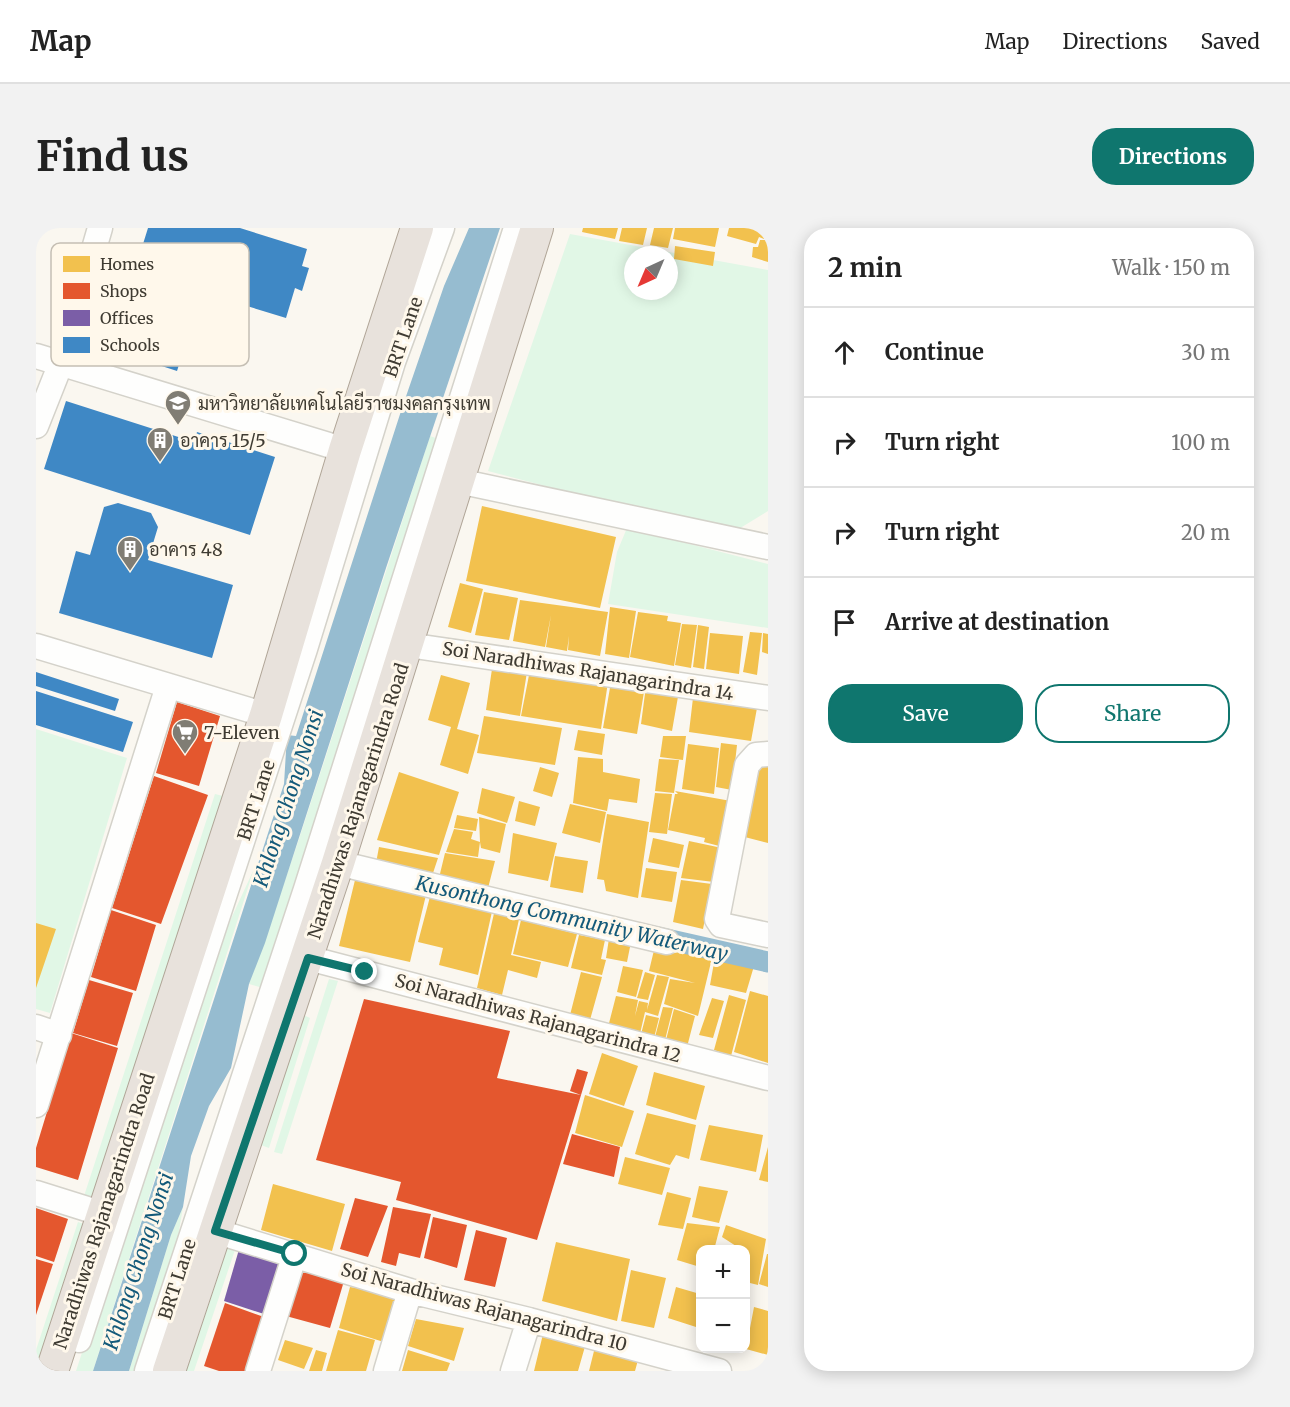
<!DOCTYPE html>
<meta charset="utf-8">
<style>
body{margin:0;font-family:Merriweather,Sarabun,serif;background:#f2f2f2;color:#222}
.controls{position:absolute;right:18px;bottom:18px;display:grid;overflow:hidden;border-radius:12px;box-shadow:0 3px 15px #0003}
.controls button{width:54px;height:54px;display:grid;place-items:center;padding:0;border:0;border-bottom:2px solid #e0e0e0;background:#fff;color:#222;font:30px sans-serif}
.compass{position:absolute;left:588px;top:18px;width:54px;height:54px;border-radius:50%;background:#fff;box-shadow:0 3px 15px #0003;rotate:224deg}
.stop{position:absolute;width:18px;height:18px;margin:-14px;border:4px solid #0f766e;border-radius:50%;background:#fff}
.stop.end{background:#0f766e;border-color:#fff;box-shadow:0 2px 6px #0008}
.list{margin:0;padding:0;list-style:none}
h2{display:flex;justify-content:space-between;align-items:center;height:78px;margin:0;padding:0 24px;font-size:26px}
h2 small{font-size:20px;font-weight:400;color:#767676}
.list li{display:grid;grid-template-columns:39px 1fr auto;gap:18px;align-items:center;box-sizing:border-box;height:90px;padding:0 24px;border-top:2px solid #e0e0e0}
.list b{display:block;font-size:22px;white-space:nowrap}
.list em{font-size:20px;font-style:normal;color:#767676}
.actions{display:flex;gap:12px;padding:18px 24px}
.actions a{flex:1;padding:14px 0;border:2px solid #0f766e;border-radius:24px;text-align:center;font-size:21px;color:#0f766e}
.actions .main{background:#0f766e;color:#fff}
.icon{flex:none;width:33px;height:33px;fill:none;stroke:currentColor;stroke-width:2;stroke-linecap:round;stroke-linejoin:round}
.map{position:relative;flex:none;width:732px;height:1143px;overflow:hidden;border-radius:24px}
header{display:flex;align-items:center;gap:36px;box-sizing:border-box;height:84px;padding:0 30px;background:#fff;border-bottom:2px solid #e0e0e0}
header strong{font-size:28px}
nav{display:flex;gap:33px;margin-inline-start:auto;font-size:21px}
.intro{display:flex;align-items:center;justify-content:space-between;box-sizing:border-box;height:144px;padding:0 36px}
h1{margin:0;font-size:42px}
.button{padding:15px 27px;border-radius:24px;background:#0f766e;color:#fff;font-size:21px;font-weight:700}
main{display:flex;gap:36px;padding:0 36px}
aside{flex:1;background:#fff;border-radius:24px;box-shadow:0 3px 15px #0003}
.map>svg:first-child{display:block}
.green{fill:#e1f7e6;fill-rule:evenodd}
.water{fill:#96bcd0}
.homes{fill:#f2c14e}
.shops{fill:#e4572e}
.offices{fill:#7b5ea7}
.schools{fill:#3f88c5}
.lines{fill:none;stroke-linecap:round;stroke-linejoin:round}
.canal{stroke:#96bcd0;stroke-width:21}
.minor-casing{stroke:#d4d2ca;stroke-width:27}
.major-casing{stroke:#b0a597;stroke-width:34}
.minor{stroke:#fefefd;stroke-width:24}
.major{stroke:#e8e2dc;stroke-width:32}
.route{stroke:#0f766e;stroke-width:8}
.labels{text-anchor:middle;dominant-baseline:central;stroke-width:6;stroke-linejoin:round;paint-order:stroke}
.street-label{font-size:18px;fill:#3f3b32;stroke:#fff8eb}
.poi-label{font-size:18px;fill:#3f3b32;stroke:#fff8eb;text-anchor:start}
.water-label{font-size:20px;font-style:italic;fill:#145a7a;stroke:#fff8eb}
.key{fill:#fff8eb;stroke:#c5bfb4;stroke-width:1.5}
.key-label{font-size:16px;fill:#3f3b32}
</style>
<header>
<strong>Map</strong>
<nav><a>Map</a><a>Directions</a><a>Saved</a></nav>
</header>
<div class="intro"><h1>Find us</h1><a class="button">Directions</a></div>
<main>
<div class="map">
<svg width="732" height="1143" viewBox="0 0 732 1143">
<rect width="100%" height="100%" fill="#faf7f0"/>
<path class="green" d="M534 6 732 42V283L701 302 663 298 452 243ZM597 27H633V63H597Z
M394 208 408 213 231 761 213 756 261 617Z
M591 300 732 336V400L572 376 581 324Z
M0 501 91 530 14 785 0 781Z
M179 566 187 568 56 971 48 968Z
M218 641 57 1143H40L132 862 188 706Z
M293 751 302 753 246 926 238 924Z
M265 786 274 790 233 920 222 916Z
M147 979 139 1027 106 1143H93L135 1007Z
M42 994 48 996 0 1143V1122Z
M192 1018 200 1019 158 1143H148Z"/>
<path class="water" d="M433 0H464L350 340 229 715 213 756 195 840 173 878 155 928 147 979 135 1007 93 1143H57L248 556 251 507 260 508 366 180 408 58Z"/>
<path class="homes" d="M547 0H582L579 11 546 4Z
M586 0H611L607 17 583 13Z
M618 0H637L632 20 614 17Z
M639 0H683L679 19 637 11Z
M693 0H732V34L716 29 717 19H722L724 12H729L731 6 726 4 730 6 728 11 723 9 720 16 691 8Z
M639 18 679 24 677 38 638 31Z
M446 278 580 309 564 380 430 353Z
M424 355 447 361 435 405 412 399Z
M448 364 482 370 473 412 439 407Z
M484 372 572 384 564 428 532 422 533 408 531 423 510 419 515 387 509 419 477 413Z
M574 379 600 383 593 430 569 426Z
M602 384 632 388 631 393 645 395 638 438 594 429Z
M646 396 661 397 655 440 639 437Z
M662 397 673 399 668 441 657 439Z
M714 404 726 405 721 447 707 444Z
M674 405 707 408 703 446 670 441Z
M727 405 732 406V426L726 424Z
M456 441 491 444 484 488 450 482Z
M494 442 572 454 565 501 485 488Z
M405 447 434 455 421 501 443 507 432 546 404 537 415 499 392 492Z
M575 454 609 458 601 506 567 500Z
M610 458 643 463 636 503 605 496Z
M657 470 721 480 715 513 653 504Z
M448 488 526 500 519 537 441 525Z
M542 502 569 506 566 527 538 522Z
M627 508H650L647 532 624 529Z
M685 515 701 517 696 562 680 559Z
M652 516 683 520 678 566 646 561Z
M542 529 567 531V544L604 551 601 575 573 571 571 583 537 575Z
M623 531 643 532 638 565 619 563Z
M716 536 732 537V615L701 607Z
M504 539 523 545 516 569 497 563Z
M363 544 423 564 403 627 341 612Z
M446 560 479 569 471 595 441 585Z
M639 563 695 573 687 619 668 614 669 610 632 602 639 566H642Z
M619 565 636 566 631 606 613 604Z
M483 573 504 579 499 598 479 593Z
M534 576 570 584 564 615 526 605Z
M571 586 613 594 602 670 570 663 568 652 561 651Z
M421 587 442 591 440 603 418 600Z
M443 589 470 596 464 625 445 620 444 614 442 629 410 624 418 601 437 604 435 611 444 614Z
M477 605 521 615 512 653 472 645Z
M617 610 648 617 643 640 612 634Z
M653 613 686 620 678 654 645 650Z
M343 619 402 630 395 651 340 635Z
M409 625 459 633 451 664 402 654Z
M519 628 552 633 547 665 514 659Z
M610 640 641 644 636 674 605 669Z
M319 652 390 667 374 734 303 718Z
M645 652 676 656 667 701 637 694Z
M395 665 457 679 442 747 403 737 407 720 382 714Z
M459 681 484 687 475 727 505 734 501 750 472 742 466 767 441 760Z
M485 692 541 706 532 739 477 726Z
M0 695 20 701 0 760Z
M574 704 596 709 591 734 570 730Z
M543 707 569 712 565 731 570 732 566 747 535 740Z
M619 718 676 730 662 788 628 776 634 751 659 755 613 743Z
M679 729 718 738 710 765 674 757Z
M587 738 607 742 600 769 581 764Z
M545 744 566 749 554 792 534 787Z
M609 744 619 747 612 772 601 770Z
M621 747 633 749 622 788 609 784 603 810 571 803 580 768 602 772 599 788 603 773 612 775 611 782Z
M714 763 732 768V835L698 824Z
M693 767 710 772 695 828 678 822Z
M676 770 688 773 677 810 663 807Z
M627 779 637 780 629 812 619 809Z
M638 781 659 788 651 819 630 812Z
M610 787 623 790 617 814 604 810Z
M566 825 602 838 588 878 553 866Z
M618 844 669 858 660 892 610 877Z
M549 867 598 883 586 919 539 905Z
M611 885 660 897 653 931 640 927 634 937 599 926Z
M673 897 727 907 720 944 664 932Z
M732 919V954L723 952Z
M589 929 634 940 626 967 582 956Z
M237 956 309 976 296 1023 225 1002Z
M663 958 692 963 683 995 656 989Z
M631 964 655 970 647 1001 622 997Z
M651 995 684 999 678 1022H664V1039L641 1032Z
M690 997 730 1011 722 1057 710 1054V1022H699L700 1018 686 1009Z
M520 1014 594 1031 581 1093 506 1073Z
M731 1026H732V1059L723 1056Z
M595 1042 630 1050 618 1100 585 1093Z
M314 1059 366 1067 351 1115 303 1100Z
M640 1059 664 1066 660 1099 632 1090Z
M718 1079 732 1083V1127L710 1121Z
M380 1091 428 1100 418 1133 372 1118Z
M302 1102 339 1112 330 1143H290Z
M508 1102 550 1115 542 1143H498Z
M249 1112 277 1120 268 1141 242 1132Z
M559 1119 602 1132 599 1143H553Z
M280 1122 291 1125 286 1143H273Z
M372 1122 414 1135 411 1143H366Z"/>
<path class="shops" d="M141 474 184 488 163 558 120 545Z
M118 548 172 567 125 696 76 680Z
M75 682 120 697 100 763 55 749Z
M53 752 97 765 81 818 37 805Z
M328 771 474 803 461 850 545 867 534 863 541 841 552 844 501 1012 360 972 365 954 280 932Z
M35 805 82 820 42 952 0 939V920Z
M536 906 584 919 578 949 527 936Z
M319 970 352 978 332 1029 304 1021Z
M357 979 395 986 384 1030 363 1025 360 1038 345 1034Z
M0 980 32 991 18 1034 0 1028Z
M397 989 431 997 421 1040 388 1030Z
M440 1002 471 1010 459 1059 428 1052Z
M0 1031 17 1036 0 1087Z
M265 1032 311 1043 294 1100 250 1088Z
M189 1075 228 1089 210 1143H183L168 1138Z"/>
<path class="offices" d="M204 1018 248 1032 231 1087 188 1073Z"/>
<path class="schools" d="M112 0H204L271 21 266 38 273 40 266 63 259 60 250 90 106 46 115 18 107 16Z
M57 47 161 81 141 143 37 109Z
M30 173 158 214 161 204 239 229 214 307 8 241Z
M82 275 115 285 122 299 112 332 197 357 176 430 23 385 40 323 54 327 68 279Z
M0 444 83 471 79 483 0 458Z
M0 463 97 494 87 524 0 497Z"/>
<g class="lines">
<path class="canal" d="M617 708 732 734"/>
<g class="minor-casing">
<path id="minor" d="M0 128 309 222
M0 198 25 135 64 0
M422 253 732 319
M372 417 732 470
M0 418 230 487
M732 526 720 527 711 537 681 691 685 697 732 707
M302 635 631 714
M272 730 732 850
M0 799 23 807
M0 877 132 458
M0 965 67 986
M179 1003 374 1063 493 1092 683 1143
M43 1112 269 421 357 134 406 0
M111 1143 270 661 480 0
M222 1143 259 1026
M350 1143 374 1063
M477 1143 493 1092"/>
</g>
<g class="major-casing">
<path id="major" d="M16 1143 230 487 309 222 381 0
M133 1143 302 635 501 0"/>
</g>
<use href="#minor" class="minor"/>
<use href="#major" class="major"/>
</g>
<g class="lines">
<path class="route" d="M259 1026 179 1003 272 730 329 744"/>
</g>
<defs>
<g id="university-pin" transform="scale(1.35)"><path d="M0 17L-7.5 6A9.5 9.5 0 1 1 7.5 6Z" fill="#807d74" stroke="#fff8eb"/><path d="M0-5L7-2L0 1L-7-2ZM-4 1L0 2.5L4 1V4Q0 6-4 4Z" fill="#fff"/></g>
<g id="building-pin" transform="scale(1.35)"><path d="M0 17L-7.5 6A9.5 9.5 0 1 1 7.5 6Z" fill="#807d74" stroke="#fff8eb"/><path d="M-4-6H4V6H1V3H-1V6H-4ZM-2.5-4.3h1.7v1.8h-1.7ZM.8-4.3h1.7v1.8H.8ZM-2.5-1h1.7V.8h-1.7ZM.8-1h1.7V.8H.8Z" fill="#fff"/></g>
<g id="supermarket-pin" transform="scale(1.35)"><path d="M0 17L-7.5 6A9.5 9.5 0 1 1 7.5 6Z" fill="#807d74" stroke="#fff8eb"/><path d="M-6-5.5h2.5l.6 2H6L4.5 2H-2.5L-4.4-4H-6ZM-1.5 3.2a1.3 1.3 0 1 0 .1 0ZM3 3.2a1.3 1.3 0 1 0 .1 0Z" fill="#fff"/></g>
</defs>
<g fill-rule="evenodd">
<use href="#university-pin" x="142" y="175"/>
<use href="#building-pin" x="124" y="212"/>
<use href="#building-pin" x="94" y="321"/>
<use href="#supermarket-pin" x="149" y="504"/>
</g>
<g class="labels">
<g class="street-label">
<text transform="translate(367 109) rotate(-71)">BRT Lane</text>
<text transform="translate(552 443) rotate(9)">Soi Naradhiwas Rajanagarindra 14</text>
<text transform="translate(220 572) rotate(-72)">BRT Lane</text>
<text transform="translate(322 573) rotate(-72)">Naradhiwas Rajanagarindra Road</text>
<text transform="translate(502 790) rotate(15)">Soi Naradhiwas Rajanagarindra 12</text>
<text transform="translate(68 983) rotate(-72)">Naradhiwas Rajanagarindra Road</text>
<text transform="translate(141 1051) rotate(-72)">BRT Lane</text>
<text transform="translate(448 1079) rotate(15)">Soi Naradhiwas Rajanagarindra 10</text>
</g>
<g class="poi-label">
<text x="162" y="175">มหาวิทยาลัยเทคโนโลยีราชมงคลกรุงเทพ</text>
<text x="144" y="212">อาคาร 15/5</text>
<text x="113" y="321">อาคาร 48</text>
<text x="168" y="504">7-Eleven</text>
</g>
<g class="water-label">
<text transform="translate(252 570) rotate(-72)">Khlong Chong Nonsi</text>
<text transform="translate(536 690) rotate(13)">Kusonthong Community Waterway</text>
<text transform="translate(102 1033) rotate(-72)">Khlong Chong Nonsi</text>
</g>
</g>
<rect x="15" y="15" width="198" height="123" rx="9" class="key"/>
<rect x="27" y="28" width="27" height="16" fill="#f2c14e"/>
<rect x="27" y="55" width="27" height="16" fill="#e4572e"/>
<rect x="27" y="82" width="27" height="16" fill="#7b5ea7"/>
<rect x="27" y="109" width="27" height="16" fill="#3f88c5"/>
<g class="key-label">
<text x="64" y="42">Homes</text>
<text x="64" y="69">Shops</text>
<text x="64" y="96">Offices</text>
<text x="64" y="123">Schools</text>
</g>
</svg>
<div class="controls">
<button>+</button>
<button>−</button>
</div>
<svg class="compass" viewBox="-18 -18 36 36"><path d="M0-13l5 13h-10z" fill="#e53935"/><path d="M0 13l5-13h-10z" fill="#767676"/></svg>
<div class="stop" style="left:259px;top:1026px"></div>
<div class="stop end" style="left:329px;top:744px"></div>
</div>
<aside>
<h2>2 min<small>Walk · 150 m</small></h2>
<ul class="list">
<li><svg class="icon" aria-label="ahead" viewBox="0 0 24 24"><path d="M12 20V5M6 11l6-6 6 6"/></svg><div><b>Continue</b></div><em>30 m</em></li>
<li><svg class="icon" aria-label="right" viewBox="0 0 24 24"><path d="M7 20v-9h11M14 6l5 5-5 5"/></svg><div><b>Turn right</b></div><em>100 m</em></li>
<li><svg class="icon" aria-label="right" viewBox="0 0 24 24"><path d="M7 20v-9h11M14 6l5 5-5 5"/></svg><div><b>Turn right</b></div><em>20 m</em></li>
<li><svg class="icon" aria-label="arrive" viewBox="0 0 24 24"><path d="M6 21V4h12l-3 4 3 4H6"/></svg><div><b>Arrive at destination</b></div></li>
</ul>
<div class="actions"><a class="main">Save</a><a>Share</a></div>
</aside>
</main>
